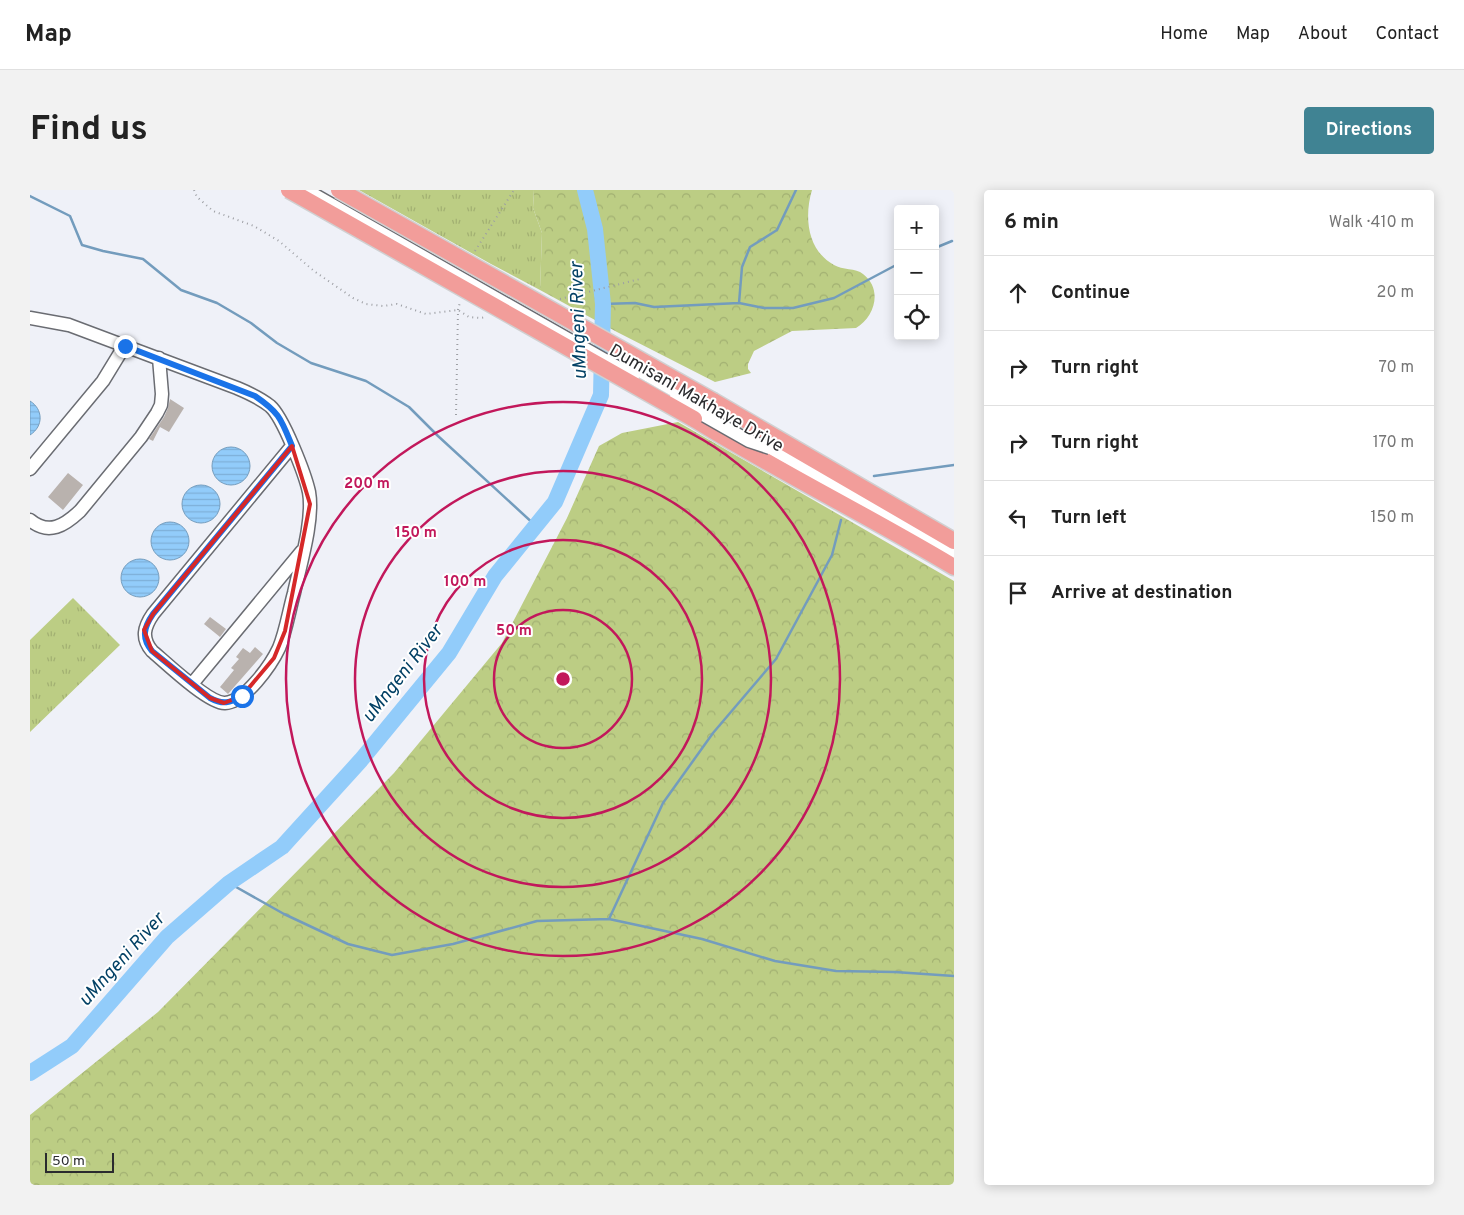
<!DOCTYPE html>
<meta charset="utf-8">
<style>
body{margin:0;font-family:Overpass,sans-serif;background:#f2f2f2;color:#222}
.controls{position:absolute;right:15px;top:15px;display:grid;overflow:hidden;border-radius:5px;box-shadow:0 2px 12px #0003}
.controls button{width:45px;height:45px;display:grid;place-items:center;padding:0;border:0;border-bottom:1px solid #e0e0e0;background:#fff;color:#222;font:25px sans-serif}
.scale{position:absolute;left:15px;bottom:12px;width:69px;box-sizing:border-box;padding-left:5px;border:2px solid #2a2b2e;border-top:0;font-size:14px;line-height:18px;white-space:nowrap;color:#2a2b2e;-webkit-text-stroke:4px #fff;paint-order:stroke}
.stop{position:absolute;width:15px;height:15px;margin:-11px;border:4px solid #1a73e8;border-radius:50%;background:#fff}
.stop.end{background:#1a73e8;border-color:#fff;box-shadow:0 1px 5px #0008}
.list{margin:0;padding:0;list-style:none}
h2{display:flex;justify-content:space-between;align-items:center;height:65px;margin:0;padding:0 20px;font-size:21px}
h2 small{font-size:16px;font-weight:400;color:#767676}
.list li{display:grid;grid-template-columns:32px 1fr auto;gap:15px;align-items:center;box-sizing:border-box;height:75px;padding:0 20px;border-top:1px solid #e0e0e0}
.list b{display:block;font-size:19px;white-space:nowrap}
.list em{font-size:16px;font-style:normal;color:#767676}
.icon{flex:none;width:28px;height:28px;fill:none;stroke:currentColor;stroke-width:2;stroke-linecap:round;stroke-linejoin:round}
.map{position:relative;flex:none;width:924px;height:995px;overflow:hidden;border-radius:5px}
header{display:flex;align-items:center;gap:30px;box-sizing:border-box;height:70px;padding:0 25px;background:#fff;border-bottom:1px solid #e0e0e0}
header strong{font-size:24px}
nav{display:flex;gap:28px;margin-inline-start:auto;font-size:18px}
.intro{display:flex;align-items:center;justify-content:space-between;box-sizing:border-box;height:120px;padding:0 30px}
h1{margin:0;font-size:35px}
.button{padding:12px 22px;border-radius:5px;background:#408393;color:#fff;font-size:18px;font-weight:700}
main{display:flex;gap:30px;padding:0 30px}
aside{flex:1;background:#fff;border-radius:5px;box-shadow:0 2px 12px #0003}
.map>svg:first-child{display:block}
.grass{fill:url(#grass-tufts)}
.forest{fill:url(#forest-crowns)}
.water{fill:url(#water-rules);stroke:#739cbd}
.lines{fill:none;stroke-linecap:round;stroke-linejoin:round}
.stream{stroke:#739cbd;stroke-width:2.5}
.river{stroke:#92ccfa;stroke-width:16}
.building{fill:#b9b2ae}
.minor-casing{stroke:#6a6c72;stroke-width:15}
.major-casing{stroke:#d0d0d1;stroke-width:19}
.path{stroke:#9c9ea3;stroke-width:2;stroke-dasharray:1 4;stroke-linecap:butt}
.minor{stroke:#fff;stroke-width:12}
.major{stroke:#f29d9a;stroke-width:16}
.minor-bridge-casing{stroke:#6a6c72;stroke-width:15;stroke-linecap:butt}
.major-bridge-casing{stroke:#d0d0d1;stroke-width:19;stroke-linecap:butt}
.minor-bridge{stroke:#fff;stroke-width:12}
.major-bridge{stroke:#f29d9a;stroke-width:16}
.route{stroke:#1a73e8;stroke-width:6}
.marked{fill:none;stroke:#d62828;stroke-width:4;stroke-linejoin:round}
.ring{fill:none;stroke:#c2185b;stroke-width:2.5}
.labels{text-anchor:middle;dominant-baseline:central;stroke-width:4;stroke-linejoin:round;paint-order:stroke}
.street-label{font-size:18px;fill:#2a2b2e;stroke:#fff}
.water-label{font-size:19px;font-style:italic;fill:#034165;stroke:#fff}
.centre{fill:#c2185b;stroke:#fff;stroke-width:2.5}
.ring-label{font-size:15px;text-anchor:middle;font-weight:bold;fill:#c2185b;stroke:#fff;stroke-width:4;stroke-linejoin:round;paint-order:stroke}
</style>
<header>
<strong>Map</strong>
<nav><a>Home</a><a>Map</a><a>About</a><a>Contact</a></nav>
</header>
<div class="intro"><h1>Find us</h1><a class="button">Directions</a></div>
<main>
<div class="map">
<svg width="924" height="995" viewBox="0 0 924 995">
<defs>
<pattern id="grass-tufts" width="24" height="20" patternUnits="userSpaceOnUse" patternTransform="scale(1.25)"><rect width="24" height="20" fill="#bccd84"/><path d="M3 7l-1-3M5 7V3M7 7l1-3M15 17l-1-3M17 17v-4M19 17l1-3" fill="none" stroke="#a2b072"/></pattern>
<pattern id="forest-crowns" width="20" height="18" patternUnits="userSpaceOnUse" patternTransform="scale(1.25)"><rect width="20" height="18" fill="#bccd84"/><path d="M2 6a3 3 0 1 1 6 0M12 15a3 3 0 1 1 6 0" fill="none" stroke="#a2b072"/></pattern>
<pattern id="water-rules" width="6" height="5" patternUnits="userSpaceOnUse" patternTransform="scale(1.25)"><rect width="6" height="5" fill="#92ccfa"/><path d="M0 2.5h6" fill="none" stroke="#7eafd7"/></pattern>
</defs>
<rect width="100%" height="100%" fill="#eff1f8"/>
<path class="grass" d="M329 0H504L503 18 512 43 510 100 461 74Z
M43 408 90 455 0 542V450Z"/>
<path class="forest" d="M504 0H782C774 27 777 60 804 75 812 80 826 78 833 84 853 99 845 127 826 138L762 141 724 161 718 174V179L721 183 685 192 587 142 510 100 512 43 503 18Z
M648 232 924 391V995H0V925L128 822 364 583 472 453 537 328 569 256 592 243Z"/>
<path class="water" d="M0 211C13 219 14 236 0 245Z
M182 276a19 19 0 1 1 38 0a19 19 0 1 1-38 0Z
M152 314a19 19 0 1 1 38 0a19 19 0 1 1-38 0Z
M121 351a19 19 0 1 1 38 0a19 19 0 1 1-38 0Z
M91 388a19 19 0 1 1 38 0a19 19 0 1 1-38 0Z"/>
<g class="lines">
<path class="stream" d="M0 6 40 26 52 55 73 61 113 69 151 100 187 113 221 133 247 153 281 173 336 191 379 217 408 246 506 336
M905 58 922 51
M709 113 712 77 720 57 747 40 766 0
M573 114 605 113 624 117 709 113 734 118H763L804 108 868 74
M844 286 924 275
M199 693 254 724 318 754 362 765 423 754 507 731 579 729 672 749 745 771 806 781 865 782 924 786
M579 729 633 613 683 543 746 469 802 365 811 330"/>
<path class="river" d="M0 883 42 856 137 747 199 693 252 657 331 570 419 463 465 386 525 312 571 205 573 114 565 39 555 0"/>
</g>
<path class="building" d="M140 209 154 218 139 242 130 237 123 251 119 249 134 227 138 218Z
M38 283 53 295 33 320 18 307Z
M180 427 196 439 190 447 174 434Z
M225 457 233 464 198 504 190 497 204 480 201 478 209 469 206 467 213 458 220 463Z"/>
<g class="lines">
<g class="minor-casing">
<path id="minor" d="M0 128 39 135 207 198C219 203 230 208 240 216 253 227 275 284 279 302 284 330 270 375 264 403 259 421 256 441 249 458 241 475 215 512 195 513 179 514 135 472 122 461 111 448 114 437 123 424L262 256
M740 258 924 364
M0 279 73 191 95 155
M0 330C19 346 35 335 50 321L111 247 127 223 131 215 132 204 129 168
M162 494 272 361"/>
</g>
<g class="major-casing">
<path id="major" d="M683 211 924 351
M664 229C749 282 839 326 924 377"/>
</g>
<path class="path" d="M164 0 167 7 183 21 224 36 249 51 284 81 323 108 336 114 353 116 367 114 396 124 428 120 439 127 450 128 457 127
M445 61 484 0
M530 109 610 89
M426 225 428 120 430 112"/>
<use href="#minor" class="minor"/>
<use href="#major" class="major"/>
<g class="minor-bridge-casing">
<path id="minor-bridge" d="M276 0 603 186
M596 173 659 209
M645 209 719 251 740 258"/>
</g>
<g class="major-bridge-casing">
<path id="major-bridge" d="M259 0 664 229
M309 0 683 211"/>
</g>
<use href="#minor-bridge" class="minor-bridge"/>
<use href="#major-bridge" class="major-bridge"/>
</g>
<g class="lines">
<path class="route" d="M95 156 225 206C250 223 251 229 262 256L123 424C114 437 111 448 122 461L180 508C193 515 200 513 212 506"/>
</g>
<path class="marked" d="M262 256 280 314 255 441 244 468 212 506 194 513 180 508 122 461 114 440 123 424Z"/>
<g class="ring">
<circle cx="533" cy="489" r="69"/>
<circle cx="533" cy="489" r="139"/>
<circle cx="533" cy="489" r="208"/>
<circle cx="533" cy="489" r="277"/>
</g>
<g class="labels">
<g class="street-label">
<text transform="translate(666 209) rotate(30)">Dumisani Makhaye Drive</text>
</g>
<g class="water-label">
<text transform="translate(549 131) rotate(-92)">uMngeni River</text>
<text transform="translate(373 484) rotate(-52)">uMngeni River</text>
<text transform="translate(92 770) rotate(-48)">uMngeni River</text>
</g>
</g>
<circle cx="533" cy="489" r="8" class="centre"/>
<g class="ring-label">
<text x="337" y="298">200 m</text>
<text x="386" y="347">150 m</text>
<text x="435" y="396">100 m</text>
<text x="484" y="445">50 m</text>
</g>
</svg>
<div class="controls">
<button>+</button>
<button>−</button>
<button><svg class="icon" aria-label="locate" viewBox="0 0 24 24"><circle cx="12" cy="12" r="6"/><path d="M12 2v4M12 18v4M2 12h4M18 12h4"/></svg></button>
</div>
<div class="scale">50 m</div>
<div class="stop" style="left:212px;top:506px"></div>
<div class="stop end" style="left:95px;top:156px"></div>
</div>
<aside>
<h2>6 min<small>Walk · 410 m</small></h2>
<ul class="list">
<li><svg class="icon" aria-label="ahead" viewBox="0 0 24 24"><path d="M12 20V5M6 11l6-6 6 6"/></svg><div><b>Continue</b></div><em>20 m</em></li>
<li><svg class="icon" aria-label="right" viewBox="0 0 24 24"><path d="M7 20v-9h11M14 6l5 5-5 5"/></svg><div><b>Turn right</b></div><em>70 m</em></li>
<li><svg class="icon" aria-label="right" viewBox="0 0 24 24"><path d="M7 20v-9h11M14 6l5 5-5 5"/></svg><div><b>Turn right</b></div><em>170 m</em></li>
<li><svg class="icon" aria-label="left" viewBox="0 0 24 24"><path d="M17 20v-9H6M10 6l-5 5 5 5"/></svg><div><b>Turn left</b></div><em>150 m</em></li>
<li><svg class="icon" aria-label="arrive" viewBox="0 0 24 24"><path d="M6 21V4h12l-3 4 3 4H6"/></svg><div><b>Arrive at destination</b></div></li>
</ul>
</aside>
</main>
